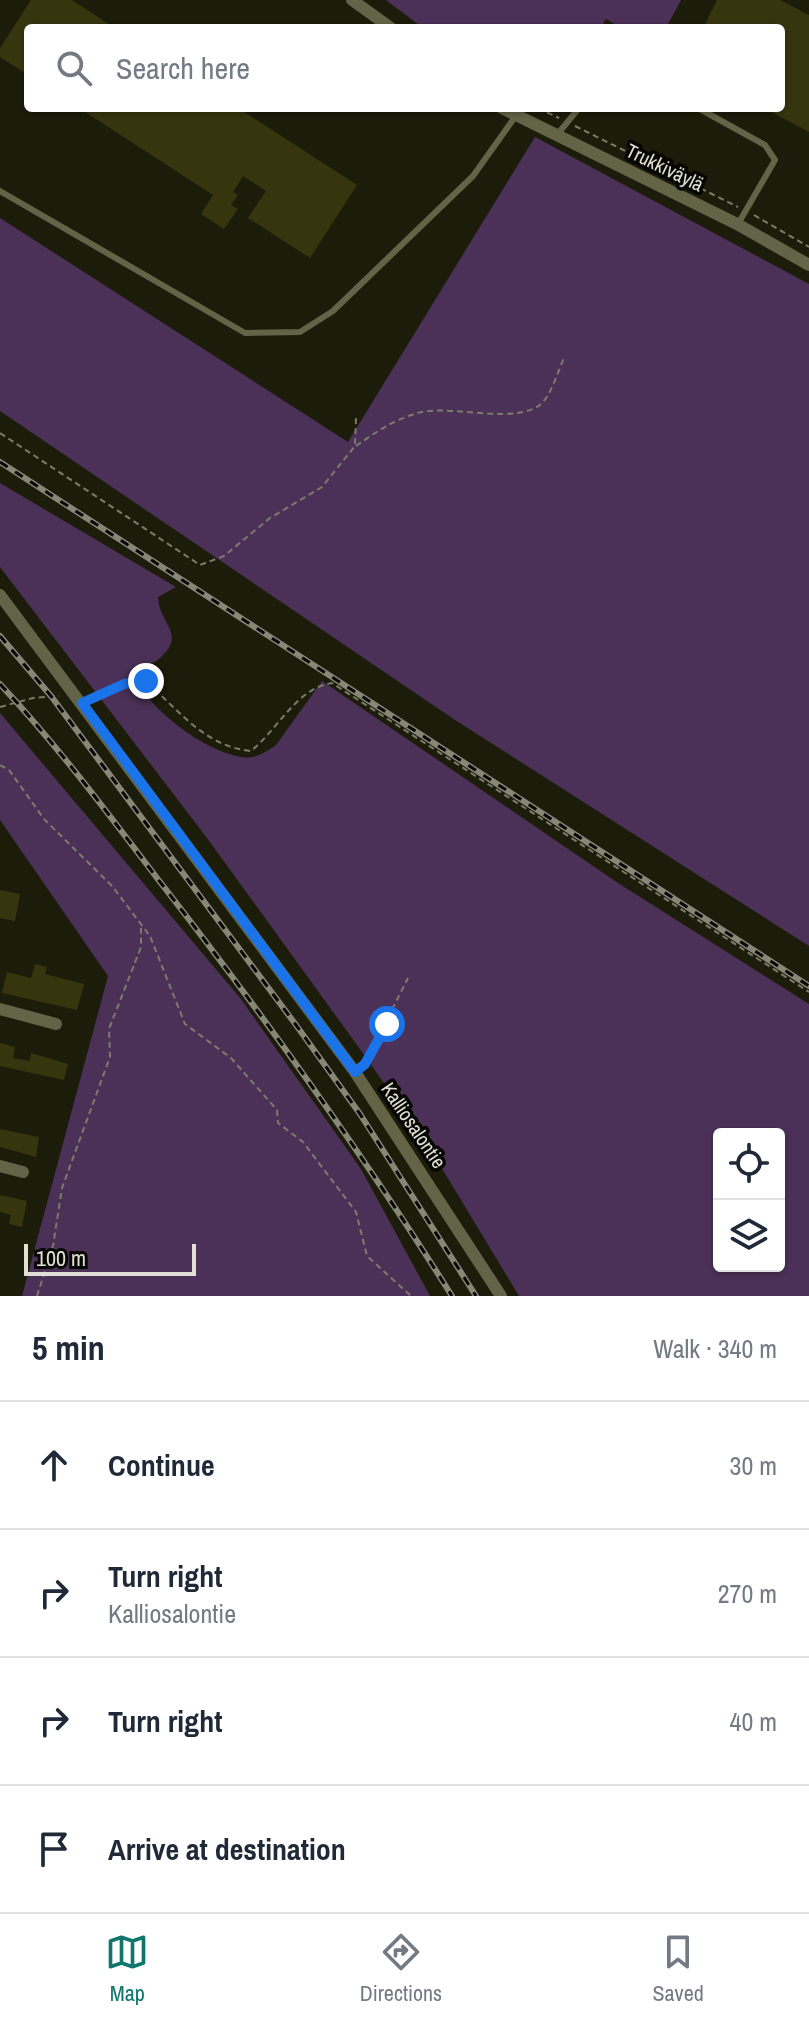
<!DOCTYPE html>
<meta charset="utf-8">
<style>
body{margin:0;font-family:"Archivo Narrow",sans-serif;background:#f2f2f3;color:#1f2937}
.controls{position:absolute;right:24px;bottom:24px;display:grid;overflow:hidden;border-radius:8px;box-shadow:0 2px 6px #0004}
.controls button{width:72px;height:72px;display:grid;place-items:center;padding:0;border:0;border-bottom:2px solid #e0e1e3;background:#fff;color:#1f2937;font:40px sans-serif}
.scale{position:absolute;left:24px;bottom:20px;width:172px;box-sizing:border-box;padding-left:8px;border:4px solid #e0e0d4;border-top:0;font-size:22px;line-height:28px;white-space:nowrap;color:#e0e0d4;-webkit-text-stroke:6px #060602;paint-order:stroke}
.stop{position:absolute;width:24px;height:24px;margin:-18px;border:6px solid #1a73e8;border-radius:50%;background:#fff}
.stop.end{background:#1a73e8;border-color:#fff;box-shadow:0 2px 8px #0008}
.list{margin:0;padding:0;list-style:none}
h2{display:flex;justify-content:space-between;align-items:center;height:104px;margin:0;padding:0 32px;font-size:34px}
h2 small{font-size:26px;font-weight:400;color:#747a83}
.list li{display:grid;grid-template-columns:52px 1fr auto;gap:24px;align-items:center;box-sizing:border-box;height:128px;padding:0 32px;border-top:2px solid #e0e1e3}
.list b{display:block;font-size:30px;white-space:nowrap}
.list p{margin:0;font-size:26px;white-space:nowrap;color:#747a83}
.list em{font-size:26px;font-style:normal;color:#747a83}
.icon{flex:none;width:44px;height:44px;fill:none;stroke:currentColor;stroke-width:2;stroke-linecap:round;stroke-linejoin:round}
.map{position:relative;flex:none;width:809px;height:1296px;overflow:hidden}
.search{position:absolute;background:#fff;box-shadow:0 2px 6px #0004;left:24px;right:24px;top:24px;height:88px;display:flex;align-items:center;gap:20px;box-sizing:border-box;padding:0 28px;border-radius:8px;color:#747a83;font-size:30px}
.sheet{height:616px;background:#fff}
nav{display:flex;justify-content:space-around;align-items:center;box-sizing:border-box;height:112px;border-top:2px solid #e0e1e3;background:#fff;font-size:22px;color:#747a83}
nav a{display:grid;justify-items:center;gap:4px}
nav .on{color:#0f766e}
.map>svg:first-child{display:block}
.green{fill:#4b3157;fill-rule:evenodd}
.building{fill:#36350e}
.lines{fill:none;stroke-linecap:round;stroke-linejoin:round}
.path{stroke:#7c7c6d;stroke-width:2;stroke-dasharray:6 4;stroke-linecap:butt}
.service{stroke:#636347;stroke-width:6}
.minor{stroke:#636347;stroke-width:12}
.rail-casing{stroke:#878778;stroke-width:6}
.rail{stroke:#060602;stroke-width:3;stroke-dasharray:9;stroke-linecap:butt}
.route{stroke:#1a73e8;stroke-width:10}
.labels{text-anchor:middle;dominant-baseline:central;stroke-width:7;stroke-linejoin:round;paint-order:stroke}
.street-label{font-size:20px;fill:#e0e0d4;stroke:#060602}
</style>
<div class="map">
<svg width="809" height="1296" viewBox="0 0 809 1296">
<rect width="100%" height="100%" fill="#1c1c0a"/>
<path class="green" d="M386 0H681L666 28H621L606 19 600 28H423Z
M535 137 809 284V946L455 720 0 411V218L348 442Z
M0 483 176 587 158 597C159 623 185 633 163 655 155 664 144 666 136 673 140 706 219 763 253 757 261 755 269 750 276 745L322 681 618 883 809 1004V1296H519L429 1147 357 1045 207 838 0 567ZM719 1134H779V1266H719Z
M0 713 241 999 361 1169 430 1296H22L108 976 0 820Z"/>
<path class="building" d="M31 0H72L115 28H28V75L0 57V48Z
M717 0H780L809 15V132L764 108H781V28H703Z
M79 108H238L357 185 310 258 248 218 266 191 243 176 233 192 238 195 231 205 238 209 224 229 201 214 213 195Z
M0 890 20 894 15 921 0 918Z
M35 964 47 967 45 974 84 984 77 1010 2 993 7 972 31 978Z
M0 1043 15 1047 13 1058 30 1061 31 1053 68 1064 64 1080 0 1066Z
M0 1129 39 1137 36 1157 0 1147Z
M0 1195 27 1201 22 1227 9 1224 11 1215 0 1212Z"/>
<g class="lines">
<path class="path" d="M538 108 559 118
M575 126 738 207
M754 215 809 247
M0 433 200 565 224 556 270 518 322 487 355 446 356 418
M356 446C376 432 398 417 422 412 453 405 521 426 543 402 552 392 558 371 564 358
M91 698 124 684 146 681C179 711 206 747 251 751 279 728 297 688 332 683L809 992
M0 707 33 698 59 696
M0 765 9 770 44 819 112 886 150 936 185 1024 231 1058 277 1110 278 1123 303 1142 356 1212 367 1256 411 1296
M365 1063 408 978
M37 1296 53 1246 62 1188 110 1057 109 1029 141 947V927"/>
<path class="service" d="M698 108 765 145 775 160 738 224
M556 136 579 108
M0 191 245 333 300 332 333 311 473 176 515 117"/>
<path class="minor" d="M352 0 391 28
M502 108 737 224 809 265
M0 595 355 1072 501 1296
M0 1009 56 1024
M0 1166 23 1172"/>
<g class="rail-casing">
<path id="rail" d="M0 462 809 986
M0 636 51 696 296 1025 360 1114 476 1296
M0 684C57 745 107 812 157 878 262 1013 361 1151 452 1296"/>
</g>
<use href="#rail" class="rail"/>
</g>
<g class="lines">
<path class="route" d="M146 681 124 684 82 703 355 1072 365 1064 387 1024"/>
</g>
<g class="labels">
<g class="street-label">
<text transform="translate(665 167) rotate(26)">Trukkiväylä</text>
<text transform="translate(414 1125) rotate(56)">Kalliosalontie</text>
</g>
</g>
</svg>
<div class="controls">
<button><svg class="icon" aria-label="locate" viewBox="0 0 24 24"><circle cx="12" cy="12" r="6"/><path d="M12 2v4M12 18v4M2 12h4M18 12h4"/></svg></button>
<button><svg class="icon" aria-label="layers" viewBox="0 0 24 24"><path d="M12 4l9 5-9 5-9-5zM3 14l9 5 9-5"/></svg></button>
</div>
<div class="scale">100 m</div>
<div class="stop" style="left:387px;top:1024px"></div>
<div class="stop end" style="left:146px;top:681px"></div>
<div class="search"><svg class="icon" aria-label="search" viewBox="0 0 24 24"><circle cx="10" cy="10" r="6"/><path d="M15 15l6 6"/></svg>Search here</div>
</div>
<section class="sheet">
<h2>5 min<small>Walk · 340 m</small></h2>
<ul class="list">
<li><svg class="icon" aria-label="ahead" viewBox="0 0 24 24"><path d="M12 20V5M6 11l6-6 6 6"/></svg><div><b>Continue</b></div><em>30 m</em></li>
<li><svg class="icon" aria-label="right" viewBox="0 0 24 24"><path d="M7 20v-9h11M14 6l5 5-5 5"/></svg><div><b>Turn right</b><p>Kalliosalontie</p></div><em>270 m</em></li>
<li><svg class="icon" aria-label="right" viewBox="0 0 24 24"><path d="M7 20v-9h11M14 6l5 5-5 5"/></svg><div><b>Turn right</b></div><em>40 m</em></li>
<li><svg class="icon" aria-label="arrive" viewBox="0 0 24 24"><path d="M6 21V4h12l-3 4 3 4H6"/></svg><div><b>Arrive at destination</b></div></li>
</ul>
</section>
<nav>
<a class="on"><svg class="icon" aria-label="map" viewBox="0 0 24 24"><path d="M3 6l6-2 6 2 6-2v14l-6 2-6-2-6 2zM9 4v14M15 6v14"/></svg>Map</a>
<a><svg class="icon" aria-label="directions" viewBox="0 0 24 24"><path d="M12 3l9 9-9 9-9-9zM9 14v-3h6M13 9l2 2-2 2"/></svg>Directions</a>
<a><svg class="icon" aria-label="saved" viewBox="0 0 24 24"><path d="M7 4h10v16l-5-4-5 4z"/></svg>Saved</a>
</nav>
